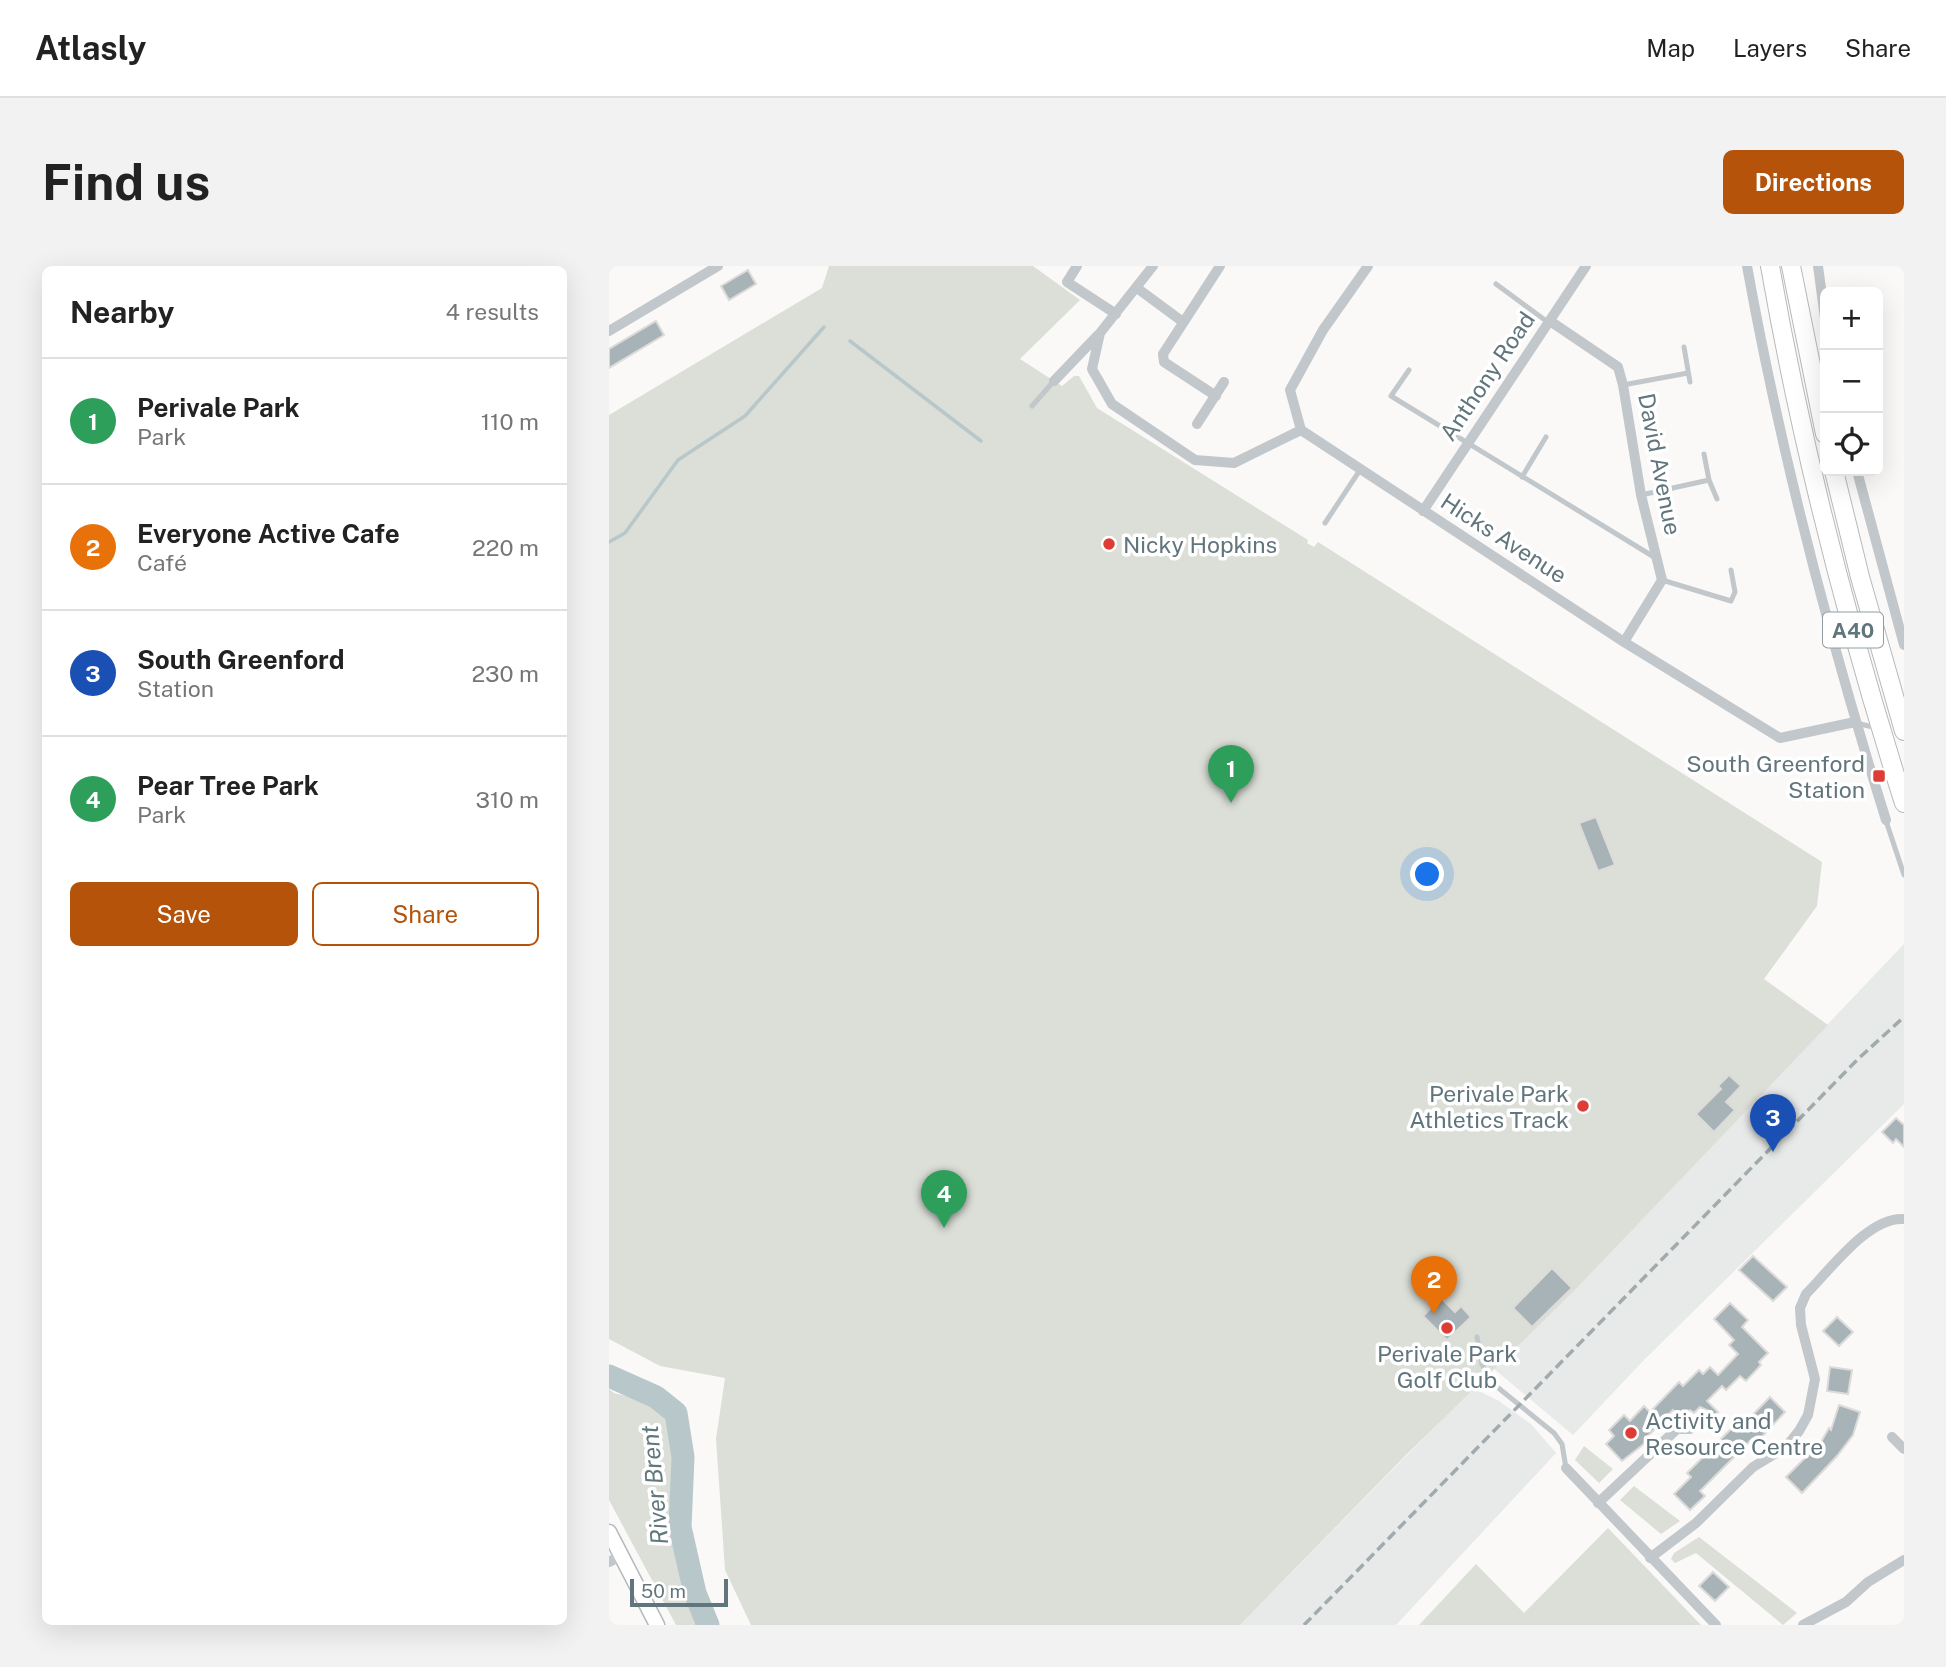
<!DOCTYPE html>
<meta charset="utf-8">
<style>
body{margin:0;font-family:"Public Sans",sans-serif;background:#f2f2f2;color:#222}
.controls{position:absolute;right:21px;top:21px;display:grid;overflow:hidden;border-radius:10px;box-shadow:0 7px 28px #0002}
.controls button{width:63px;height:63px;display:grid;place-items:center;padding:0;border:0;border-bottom:2px solid #e0e0e0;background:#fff;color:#222;font:35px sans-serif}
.scale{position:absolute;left:21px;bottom:18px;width:98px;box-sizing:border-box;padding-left:7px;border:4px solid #61757c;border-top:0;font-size:19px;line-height:24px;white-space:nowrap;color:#61757c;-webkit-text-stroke:5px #fff;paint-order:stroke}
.you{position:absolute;left:819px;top:609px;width:24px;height:24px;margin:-18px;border:5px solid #fff;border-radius:50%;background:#1a73e8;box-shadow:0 0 0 10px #1a73e833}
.badge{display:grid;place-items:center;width:46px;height:46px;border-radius:50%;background:#b45309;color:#fff;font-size:23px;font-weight:700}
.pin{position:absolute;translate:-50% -58px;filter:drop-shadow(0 2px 4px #0008)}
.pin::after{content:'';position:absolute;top:37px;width:24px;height:21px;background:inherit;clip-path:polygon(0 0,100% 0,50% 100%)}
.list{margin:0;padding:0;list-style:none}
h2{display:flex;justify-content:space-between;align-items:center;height:91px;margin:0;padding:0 28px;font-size:30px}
h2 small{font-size:23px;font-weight:400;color:#767676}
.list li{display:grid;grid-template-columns:46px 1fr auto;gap:21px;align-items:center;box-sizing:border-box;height:126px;padding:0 28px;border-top:2px solid #e0e0e0}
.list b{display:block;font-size:26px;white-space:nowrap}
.list p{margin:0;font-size:23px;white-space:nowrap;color:#767676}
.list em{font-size:23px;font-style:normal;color:#767676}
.actions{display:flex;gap:14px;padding:21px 28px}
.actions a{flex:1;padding:16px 0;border:2px solid #b45309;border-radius:10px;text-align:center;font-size:24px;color:#b45309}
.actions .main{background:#b45309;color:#fff}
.icon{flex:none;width:38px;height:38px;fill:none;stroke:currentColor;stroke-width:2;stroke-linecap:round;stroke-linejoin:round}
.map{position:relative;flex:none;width:1295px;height:1359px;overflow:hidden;border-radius:10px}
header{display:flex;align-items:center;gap:42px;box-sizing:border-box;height:98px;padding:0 35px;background:#fff;border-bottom:2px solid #e0e0e0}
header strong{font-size:33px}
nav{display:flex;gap:38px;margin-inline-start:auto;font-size:24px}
.intro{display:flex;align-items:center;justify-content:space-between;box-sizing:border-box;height:168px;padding:0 42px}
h1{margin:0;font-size:49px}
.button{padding:18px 32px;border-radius:10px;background:#b45309;color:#fff;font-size:24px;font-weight:700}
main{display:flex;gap:42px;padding:0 42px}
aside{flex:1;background:#fff;border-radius:10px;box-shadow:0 7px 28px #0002}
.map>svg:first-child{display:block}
.built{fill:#e8e9e9}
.green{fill:#dbdfd7}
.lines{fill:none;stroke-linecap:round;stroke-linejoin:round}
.stream{stroke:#b8c7c9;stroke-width:3.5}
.river{stroke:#b8c7c9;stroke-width:23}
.building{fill:#a8b3b7;stroke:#dcdbda;stroke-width:2}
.secondary-casing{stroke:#b1babd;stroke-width:17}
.trunk-casing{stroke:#b5babd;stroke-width:20}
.service{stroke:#c1c7ca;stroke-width:5}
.minor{stroke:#c1c7ca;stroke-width:10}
.secondary{stroke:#fff;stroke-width:14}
.trunk{stroke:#fff;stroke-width:18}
.rail{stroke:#a1abae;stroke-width:3.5;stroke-dasharray:10 5;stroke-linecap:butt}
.poi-dot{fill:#dd3d34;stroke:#fff;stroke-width:2.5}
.labels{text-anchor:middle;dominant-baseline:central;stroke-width:7;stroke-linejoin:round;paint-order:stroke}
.shield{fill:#fff;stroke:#909ea3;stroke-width:2}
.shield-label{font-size:21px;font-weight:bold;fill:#61757c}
.street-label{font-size:23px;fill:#61757c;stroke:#fff}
.poi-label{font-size:23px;fill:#61757c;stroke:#fff;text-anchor:start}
.water-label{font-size:24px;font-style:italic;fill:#60787c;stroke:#fff}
</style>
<header>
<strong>Atlasly</strong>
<nav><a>Map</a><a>Layers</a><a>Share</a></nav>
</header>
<div class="intro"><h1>Find us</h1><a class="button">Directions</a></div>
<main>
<aside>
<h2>Nearby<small>4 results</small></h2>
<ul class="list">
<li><span class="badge" style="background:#2e9e5b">1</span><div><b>Perivale Park</b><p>Park</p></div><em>110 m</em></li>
<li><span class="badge" style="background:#e8710a">2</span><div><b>Everyone Active Cafe</b><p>Café</p></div><em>220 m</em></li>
<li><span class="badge" style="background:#1a4fb4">3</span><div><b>South Greenford</b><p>Station</p></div><em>230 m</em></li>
<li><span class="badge" style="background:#2e9e5b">4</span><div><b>Pear Tree Park</b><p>Park</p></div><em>310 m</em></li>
</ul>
<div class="actions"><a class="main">Save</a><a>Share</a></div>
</aside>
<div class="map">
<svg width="1295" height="1359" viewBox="0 0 1295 1359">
<rect width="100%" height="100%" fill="#faf9f8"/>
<path class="built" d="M1295 678V838L1035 1094 964 1169 884 1102 965 1025Z
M864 1122 890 1135 922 1158 947 1187 787 1359H631Z"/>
<path class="green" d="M220 0H424L471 34 411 93 453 120 465 110H470L488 142 699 274 698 277 705 281 709 276 1213 596 1208 640 1155 713 1219 759 965 1025 798 1188 631 1359H142L116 1304 107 1173 116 1112 51 1100 0 1073V149L213 22Z
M0 1123 5 1127C23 1132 54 1134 63 1153 78 1186 61 1232 63 1266 64 1293 80 1335 92 1359H67L0 1234Z
M975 1180 1004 1203 990 1217 966 1194Z
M1025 1220 1071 1255 1052 1268 1011 1234Z
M999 1262 1092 1359H810L867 1298 915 1347Z
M1090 1271 1188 1347 1174 1359 1087 1287 1066 1297 1062 1293 1065 1287Z"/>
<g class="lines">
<path class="stream" d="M241 75 372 175
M0 276 16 267 69 194 136 150 215 61"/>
<path class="river" d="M0 1110 47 1131 67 1147 74 1191 71 1261 86 1327 99 1359"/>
</g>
<path class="building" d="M139 4 147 18 120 34 112 20Z
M47 55 55 69 0 102V83Z
M987 551 1006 599 989 605 970 557Z
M1120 809 1132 820 1117 836 1126 844 1105 866 1087 848 1112 823 1109 820Z
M1287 852 1295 859V881L1287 873 1284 877 1273 866Z
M1144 990 1178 1021 1164 1035 1130 1004Z
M943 1002 963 1022 923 1061 904 1042Z
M832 1032 846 1046 852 1040 862 1051 838 1074 814 1050Z
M1121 1037 1139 1054 1133 1061 1159 1087 1150 1096 1152 1099 1137 1115 1131 1110 1117 1124 1113 1120 1098 1135 1109 1146 1103 1153 1100 1145 1091 1141 1085 1147 1081 1144 1073 1153 1064 1144 1037 1172 1040 1174 1013 1195 997 1178 1005 1170 1000 1164 1015 1149 1021 1155 1035 1140 1041 1146 1070 1116 1074 1120 1090 1104 1094 1108 1101 1101 1109 1109 1129 1088 1120 1079 1125 1074 1105 1053Z
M1228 1051 1244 1066 1230 1080 1214 1065Z
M1221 1101 1243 1104 1239 1128 1218 1125Z
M1161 1131 1176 1146 1147 1177 1143 1173 1091 1225 1096 1230 1081 1244 1065 1228 1082 1211 1078 1207 1125 1160 1129 1164Z
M1230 1139 1251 1146 1244 1169 1228 1190 1193 1227 1177 1211 1212 1176 1220 1162 1222 1164Z
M1104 1306 1120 1321 1106 1335 1090 1320Z"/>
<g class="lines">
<g class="secondary-casing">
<path id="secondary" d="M0 1266 48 1359"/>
</g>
<g class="trunk-casing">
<path id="trunk" d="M1161 0C1193 182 1239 361 1295 537
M1182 0 1216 168
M1225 205 1251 311 1295 465"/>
</g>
<path class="service" d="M887 18 940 57
M1075 81 1081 116
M800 104 782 130 1045 291
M1014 119 1079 107
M423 140 445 115
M1095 188 1100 214 1108 233
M913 211 937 171
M1032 229 1100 214
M716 257 751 204
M1053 314 1122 335 1126 326 1122 304
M1247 457 1268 462
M1277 555 1295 609
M868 1071 873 1098 882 1116 945 1167 953 1178 957 1202"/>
<path class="minor" d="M468 0 458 16 507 48
M544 0 491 67 483 103 503 138 586 194 625 197 692 164
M759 0 714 64 681 124 692 164 1015 376 1171 472 1246 456
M1138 0C1172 188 1220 372 1277 554
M1209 0 1216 52
M528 22 574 56
M941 55 1009 101 1014 119 1032 229 1053 314 1015 376
M0 65 109 0
M445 115 489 69
M607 130 555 96 554 88 611 0
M588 158 615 116
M1248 205 1295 379
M814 245 977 0
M1283 1171 1295 1183
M957 1202 1107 1359
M989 1237 1068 1163H1081L1095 1151
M1041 1292 1087 1257 1144 1201 1177 1181 1190 1165 1199 1149 1206 1113 1192 1059 1191 1042 1197 1028C1221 1004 1260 950 1295 953
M0 1296 11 1290
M1194 1359 1237 1336 1259 1316 1295 1294"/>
<use href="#secondary" class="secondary"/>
<use href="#trunk" class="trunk"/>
<path class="rail" d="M695 1359 1249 793 1295 751"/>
</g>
<g class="poi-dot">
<circle cx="500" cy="278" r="7"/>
<rect x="1263" y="503" width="14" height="14" rx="3.5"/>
<circle cx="974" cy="840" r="7"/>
<circle cx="838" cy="1062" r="7"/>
<circle cx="1022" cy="1167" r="7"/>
</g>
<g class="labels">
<rect class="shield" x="1214" y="346.5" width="60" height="35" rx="5"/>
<g class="shield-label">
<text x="1244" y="364">A40</text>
</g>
<g class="street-label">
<text transform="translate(878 110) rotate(-56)">Anthony Road</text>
<text transform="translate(1051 198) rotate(79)">David Avenue</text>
<text transform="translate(895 272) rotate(33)">Hicks Avenue</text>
</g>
<g class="poi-label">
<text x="514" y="278">Nicky Hopkins</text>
<text x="1256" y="497" text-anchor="end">South Greenford<tspan x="1256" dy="26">Station</tspan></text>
<text x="960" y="827" text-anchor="end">Perivale Park<tspan x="960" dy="26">Athletics Track</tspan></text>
<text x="838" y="1087" text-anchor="middle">Perivale Park<tspan x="838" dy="26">Golf Club</tspan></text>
<text x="1036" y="1154">Activity and<tspan x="1036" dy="26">Resource Centre</tspan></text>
</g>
<g class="water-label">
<text transform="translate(45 1219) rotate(-95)">River Brent</text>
</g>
</g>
</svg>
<div class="controls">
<button>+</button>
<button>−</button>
<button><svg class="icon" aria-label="locate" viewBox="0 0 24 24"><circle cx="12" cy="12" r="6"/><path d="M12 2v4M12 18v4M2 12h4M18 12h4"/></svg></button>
</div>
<div class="scale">50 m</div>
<div class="you"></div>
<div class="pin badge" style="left:622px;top:537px;background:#2e9e5b">1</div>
<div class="pin badge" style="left:825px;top:1048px;background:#e8710a">2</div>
<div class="pin badge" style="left:1164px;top:886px;background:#1a4fb4">3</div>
<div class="pin badge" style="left:335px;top:962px;background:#2e9e5b">4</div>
</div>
</main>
